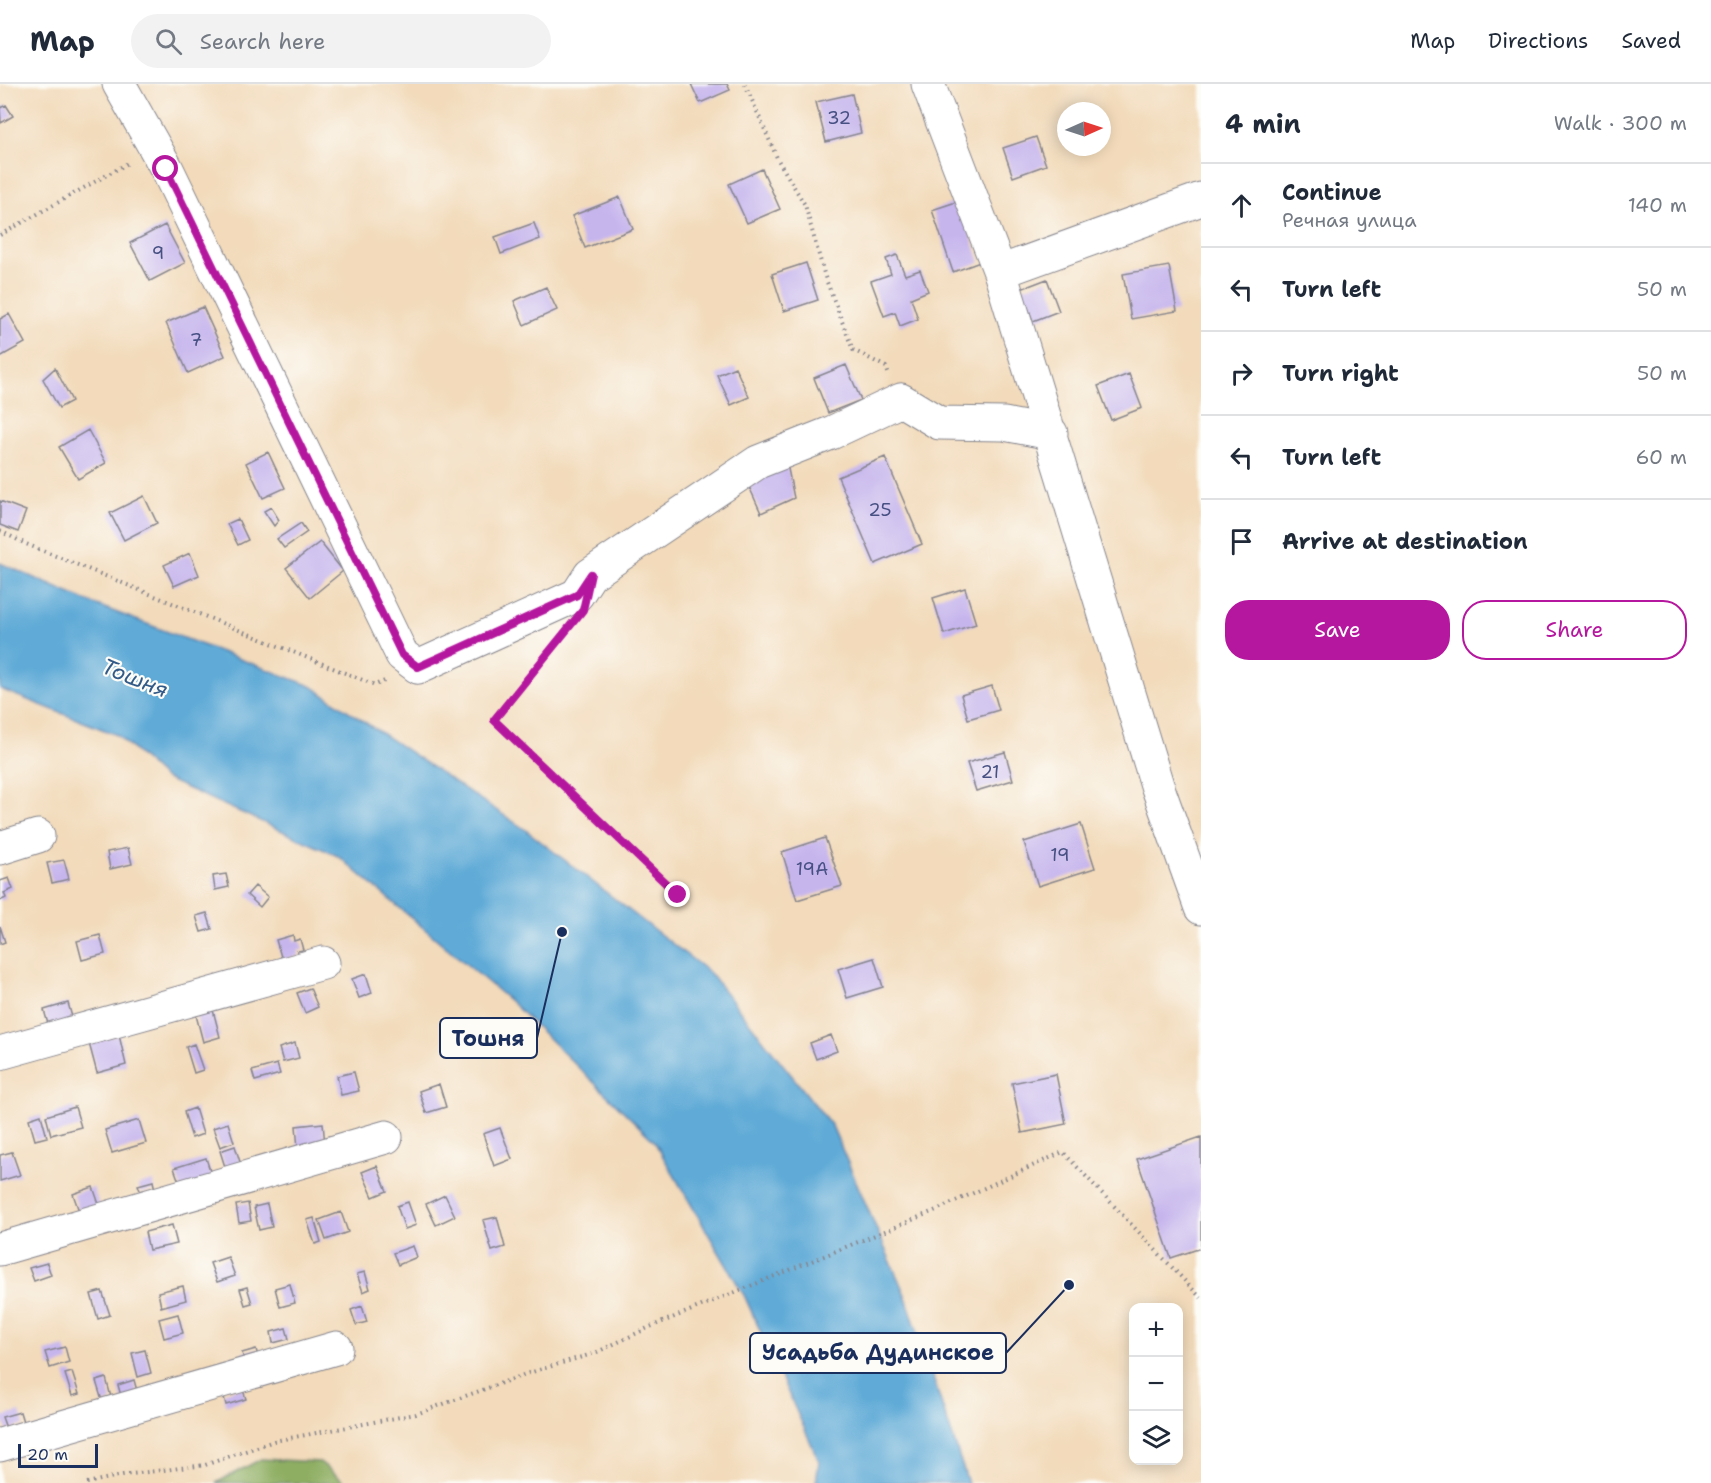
<!DOCTYPE html>
<meta charset="utf-8">
<style>
body{margin:0;font-family:"Shantell Sans",sans-serif;background:#f2f2f3;color:#1f2937}
.controls{position:absolute;right:18px;bottom:18px;display:grid;overflow:hidden;border-radius:12px;box-shadow:0 3px 15px #0003}
.controls button{width:54px;height:54px;display:grid;place-items:center;padding:0;border:0;border-bottom:2px solid #e0e1e3;background:#fff;color:#1f2937;font:30px sans-serif}
.compass{position:absolute;left:1057px;top:18px;width:54px;height:54px;border-radius:50%;background:#fff;box-shadow:0 3px 15px #0003;rotate:87deg}
.scale{position:absolute;left:18px;bottom:15px;width:80px;box-sizing:border-box;padding-left:6px;border:3px solid #1b2f5e;border-top:0;font-size:16px;line-height:21px;white-space:nowrap;color:#1b2f5e;-webkit-text-stroke:4px #fdfcf7;paint-order:stroke}
.stop{position:absolute;width:18px;height:18px;margin:-14px;border:4px solid #b5179e;border-radius:50%;background:#fff}
.stop.end{background:#b5179e;border-color:#fff;box-shadow:0 2px 6px #0008}
.list{margin:0;padding:0;list-style:none}
h2{display:flex;justify-content:space-between;align-items:center;height:78px;margin:0;padding:0 24px;font-size:26px}
h2 small{font-size:20px;font-weight:400;color:#747a83}
.list li{display:grid;grid-template-columns:39px 1fr auto;gap:18px;align-items:center;box-sizing:border-box;height:84px;padding:0 24px;border-top:2px solid #e0e1e3}
.list b{display:block;font-size:22px;white-space:nowrap}
.list p{margin:0;font-size:20px;white-space:nowrap;color:#747a83}
.list em{font-size:20px;font-style:normal;color:#747a83}
.actions{display:flex;gap:12px;padding:18px 24px}
.actions a{flex:1;padding:14px 0;border:2px solid #b5179e;border-radius:24px;text-align:center;font-size:21px;color:#b5179e}
.actions .main{background:#b5179e;color:#fff}
.icon{flex:none;width:33px;height:33px;fill:none;stroke:currentColor;stroke-width:2;stroke-linecap:round;stroke-linejoin:round}
.map{position:relative;flex:none;width:1201px;height:1399px;overflow:hidden}
header{display:flex;align-items:center;gap:36px;box-sizing:border-box;height:84px;padding:0 30px;background:#fff;border-bottom:2px solid #e0e1e3}
header strong{font-size:28px}
nav{display:flex;gap:33px;margin-inline-start:auto;font-size:21px}
.search{width:420px;height:54px;background:#f2f2f3;display:flex;align-items:center;gap:15px;box-sizing:border-box;padding:0 21px;border-radius:33px;color:#747a83;font-size:22px}
main{display:flex}
aside{flex:1;background:#fff}
.map>svg:first-child{display:block}
.forest{fill:#8eae62;stroke:#546e60;stroke-width:1.5}
.water{fill:#5eaad7;stroke:#3c6c9a;stroke-width:1.5}
.building{fill:#c6b5ed}
.lines{fill:none;stroke-linecap:round;stroke-linejoin:round}
.minor-casing{stroke:#86848c;stroke-width:35}
.path{stroke:#86848c;stroke-width:4;stroke-dasharray:1.5 4.5;stroke-linecap:butt}
.minor{stroke:#fff;stroke-width:33}
.route{stroke:#b5179e;stroke-width:8}
.labels{text-anchor:middle;dominant-baseline:central;stroke-width:4.5;stroke-linejoin:round;paint-order:stroke}
.number-label{font-size:18px;fill:#465082}
.water-label{font-size:22px;font-style:italic;fill:#325a88;stroke:#fdfcf7}
.leader{fill:none;stroke:#1b2f5e;stroke-width:2}
.callout-dot{fill:#1b2f5e;stroke:#fdfcf7;stroke-width:2}
.callout{fill:#fdfcf7;stroke:#1b2f5e;stroke-width:2}
.callout-label{font-size:22px;text-anchor:middle;font-weight:bold;fill:#1b2f5e}
</style>
<header>
<strong>Map</strong>
<div class="search"><svg class="icon" aria-label="search" viewBox="0 0 24 24"><circle cx="10" cy="10" r="6"/><path d="M15 15l6 6"/></svg>Search here</div>
<nav><a>Map</a><a>Directions</a><a>Saved</a></nav>
</header>
<main>
<div class="map">
<svg width="1201" height="1399" viewBox="0 0 1201 1399">
<rect width="100%" height="100%" fill="#fdfcf7"/>
<filter id="ink" filterUnits="userSpaceOnUse"><feTurbulence type="fractalNoise" baseFrequency=".0167" numOctaves="2"/><feDisplacementMap in="SourceGraphic" scale="12" xChannelSelector="R" yChannelSelector="G"/><feConvolveMatrix kernelMatrix="1 2 1 2 8 2 1 2 1" color-interpolation-filters="sRGB"/></filter>
<filter id="wash" filterUnits="userSpaceOnUse"><feTurbulence type="fractalNoise" baseFrequency=".008" numOctaves="4" result="noise"/><feDisplacementMap in="SourceGraphic" scale="24" xChannelSelector="R" yChannelSelector="G"/><feGaussianBlur stdDeviation="1.35" result="paint"/><feColorMatrix in="noise" values="0 0 0 0 0 0 0 0 0 0 0 0 0 0 0 0 0 1.4 0 .05"/><feComposite in="paint" operator="in"/></filter>
<g filter="url(#wash)">
<rect width="100%" height="100%" fill="#f2daba"/>
<path class="forest" d="M261 1375 320 1378 346 1399H216Z"/>
<path class="water" d="M0 479 94 520 311 602 526 746 710 889 832 1042 906 1213 968 1399H816L819 1377 744 1211 654 1057 510 917 338 772 164 694 117 651 0 605Z"/>
<g id="blocks">
<path class="building" d="M691 0H727L730 6 700 19Z
M852 10 861 49 826 58 816 18Z
M6 21 13 32 1 39 0 24Z
M1036 53 1046 81 1013 93 1003 64Z
M762 85 780 125 747 139 729 100Z
M620 113 633 145 585 164 572 132Z
M959 117 980 178 953 188 932 126Z
M534 139 540 155 501 170 495 153Z
M165 141 185 179 150 197 130 159Z
M897 171 905 191 920 186 928 207 911 214 918 235 900 242 895 228 884 232 871 197 891 190 886 175Z
M806 179 818 216 784 227 772 190Z
M1169 182 1177 227 1131 235 1123 190Z
M1047 195 1059 227 1033 237 1021 205Z
M546 203 557 226 524 241 514 217Z
M203 223 225 272 188 289 166 239Z
M9 230 25 259 0 273V235Z
M846 281 861 316 828 329 814 294Z
M735 283 749 313 731 321 717 291Z
M55 284 72 317 59 324 43 295Z
M1129 290 1142 324 1111 336 1098 302Z
M88 346 106 379 78 395 59 363Z
M268 368 285 404 263 414 246 379Z
M885 373 922 460 875 480 838 393Z
M787 380 794 414 761 429 747 398Z
M144 412 157 439 124 456 110 429Z
M0 417 26 427 18 448 0 441Z
M271 423 279 436 274 442 264 427Z
M238 435 248 456 238 461 227 440Z
M301 439 307 448 284 464 277 455Z
M320 458 343 487 310 514 286 484Z
M190 469 199 491 174 502 164 481Z
M965 504 976 540 944 550 933 514Z
M992 602 999 626 968 635 961 611Z
M1005 668 1013 696 976 707 967 679Z
M1081 740 1095 784 1038 802 1024 758Z
M825 754 842 802 797 816 782 768Z
M128 764 132 780 110 785 107 768Z
M64 776 69 795 52 799 47 779Z
M226 790 229 803 215 806 213 792Z
M9 794 13 805 4 809 6 814 0 817V797Z
M255 802 268 813 260 823 247 811Z
M207 829 212 845 201 848 196 832Z
M0 842 5 858 0 860Z
M100 851 105 870 82 876 77 857Z
M293 851 294 857 300 855 303 866 297 867 299 872 282 876 276 856Z
M874 874 883 903 847 914 838 885Z
M366 890 372 909 359 914 352 895Z
M310 904 318 923 305 929 297 909Z
M68 919 74 940 50 947 44 926Z
M213 926 220 953 203 958 196 931Z
M119 951 126 981 97 989 89 959Z
M831 951 837 967 816 975 810 959Z
M295 959 299 974 283 978 279 964Z
M194 960 203 986 194 989 186 963Z
M277 980 280 990 255 997 252 987Z
M354 988 359 1007 341 1011 337 992Z
M1056 990 1066 1040 1022 1049 1012 999Z
M439 1000 446 1023 426 1029 419 1007Z
M75 1023 81 1043 51 1051 46 1032Z
M195 1024 203 1050 192 1054 184 1028Z
M41 1031 47 1053 35 1056 29 1035Z
M139 1036 146 1059 112 1069 105 1046Z
M228 1039 234 1058 220 1063 213 1044Z
M323 1039 325 1061 298 1064 296 1042Z
M500 1044 512 1075 494 1082 483 1050Z
M1201 1053V1164L1171 1174 1137 1075Z
M235 1062 241 1081 226 1086 220 1067Z
M12 1068 20 1091 0 1097V1071Z
M206 1074 213 1096 182 1106 174 1084Z
M377 1082 387 1107 373 1113 362 1088Z
M153 1097 155 1106 141 1109 138 1101Z
M93 1103 100 1123 80 1130 73 1110Z
M445 1111 455 1132 436 1141 426 1120Z
M408 1118 416 1141 405 1145 397 1122Z
M248 1119 251 1137 239 1139 236 1121Z
M267 1120 272 1143 259 1146 254 1123Z
M341 1128 348 1148 326 1156 319 1136Z
M497 1133 505 1163 492 1167 483 1136Z
M314 1134 321 1158 315 1160 307 1136Z
M172 1141 177 1160 149 1166 145 1148Z
M413 1162 417 1173 398 1181 393 1169Z
M228 1173 235 1192 217 1198 210 1179Z
M47 1179 51 1191 34 1197 29 1184Z
M365 1188 370 1205 363 1208 357 1190Z
M290 1200 295 1219 280 1223 275 1204Z
M183 1202 186 1216 161 1223 158 1208Z
M247 1203 252 1219 245 1221 240 1205Z
M102 1207 110 1231 98 1235 91 1210Z
M362 1222 367 1238 356 1241 351 1226Z
M178 1230 183 1249 164 1254 159 1235Z
M286 1244 289 1255 273 1259 271 1248Z
M65 1263 69 1278 50 1284 45 1268Z
M256 1265 260 1281 247 1285 242 1269Z
M145 1266 151 1289 138 1293 132 1269Z
M72 1288 79 1310 72 1312 65 1290Z
M106 1294 112 1317 103 1320 96 1297Z
M134 1296 139 1314 123 1319 118 1301Z
M242 1303 246 1315 226 1321 223 1309Z
M20 1328 24 1341 7 1347 2 1333Z"/>
</g>
</g>
<g filter="url(#ink)">
<use href="#blocks" fill-opacity="0" stroke="#86848c" stroke-width="1.5"/>
<g class="lines">
<g class="minor-casing">
<path id="minor" d="M119 0 167 85 402 571 418 583 577 511 590 491 758 378 831 349 901 316 939 339 1004 340 1051 349
M928 0 1000 188 1157 701 1201 824
M1000 188 1201 115
M0 764 38 752
M0 969 323 879
M0 1165 386 1053
M0 1361 336 1264"/>
</g>
<path class="path" d="M745 0 778 76 805 121 825 193 853 266 886 283 889 291
M0 151 130 78
M0 447 26 460 375 601 387 596
M562 552 493 636 678 811
M87 1399 123 1391 205 1381 274 1357 416 1330 529 1289 595 1269 650 1243 934 1127 1063 1068 1201 1214"/>
<use href="#minor" class="minor"/>
</g>
</g>
<g class="lines" filter="url(#ink)">
<path class="route" d="M166 85 402 571 418 583 577 511 591 490 583 526 494 636 678 811"/>
</g>
<g class="labels">
<g class="number-label">
<text x="839" y="34">32</text>
<text x="158" y="169">9</text>
<text x="196" y="256">7</text>
<text x="880" y="426">25</text>
<text x="990" y="688">21</text>
<text x="1060" y="771">19</text>
<text x="812" y="785">19А</text>
</g>
<g class="water-label">
<text transform="translate(135 594) rotate(22)">Тошня</text>
</g>
</g>
<path class="leader" d="M562 848L537 954M1069 1201L1006 1269"/>
<g class="callout-dot">
<circle cx="562" cy="848" r="6"/>
<circle cx="1069" cy="1201" r="6"/>
</g>
<g class="callout">
<rect x="440" y="934" width="97" height="40" rx="6"/>
<rect x="750" y="1249" width="256" height="40" rx="6"/>
</g>
<g class="callout-label">
<text x="488" y="962">Тошня</text>
<text x="878" y="1276">Усадьба Дудинское</text>
</g>
</svg>
<div class="controls">
<button>+</button>
<button>−</button>
<button><svg class="icon" aria-label="layers" viewBox="0 0 24 24"><path d="M12 4l9 5-9 5-9-5zM3 14l9 5 9-5"/></svg></button>
</div>
<svg class="compass" viewBox="-18 -18 36 36"><path d="M0-13l5 13h-10z" fill="#e53935"/><path d="M0 13l5-13h-10z" fill="#747a83"/></svg>
<div class="scale">20 m</div>
<div class="stop" style="left:166px;top:85px"></div>
<div class="stop end" style="left:678px;top:811px"></div>
</div>
<aside>
<h2>4 min<small>Walk · 300 m</small></h2>
<ul class="list">
<li><svg class="icon" aria-label="ahead" viewBox="0 0 24 24"><path d="M12 20V5M6 11l6-6 6 6"/></svg><div><b>Continue</b><p>Речная улица</p></div><em>140 m</em></li>
<li><svg class="icon" aria-label="left" viewBox="0 0 24 24"><path d="M17 20v-9H6M10 6l-5 5 5 5"/></svg><div><b>Turn left</b></div><em>50 m</em></li>
<li><svg class="icon" aria-label="right" viewBox="0 0 24 24"><path d="M7 20v-9h11M14 6l5 5-5 5"/></svg><div><b>Turn right</b></div><em>50 m</em></li>
<li><svg class="icon" aria-label="left" viewBox="0 0 24 24"><path d="M17 20v-9H6M10 6l-5 5 5 5"/></svg><div><b>Turn left</b></div><em>60 m</em></li>
<li><svg class="icon" aria-label="arrive" viewBox="0 0 24 24"><path d="M6 21V4h12l-3 4 3 4H6"/></svg><div><b>Arrive at destination</b></div></li>
</ul>
<div class="actions"><a class="main">Save</a><a>Share</a></div>
</aside>
</main>
